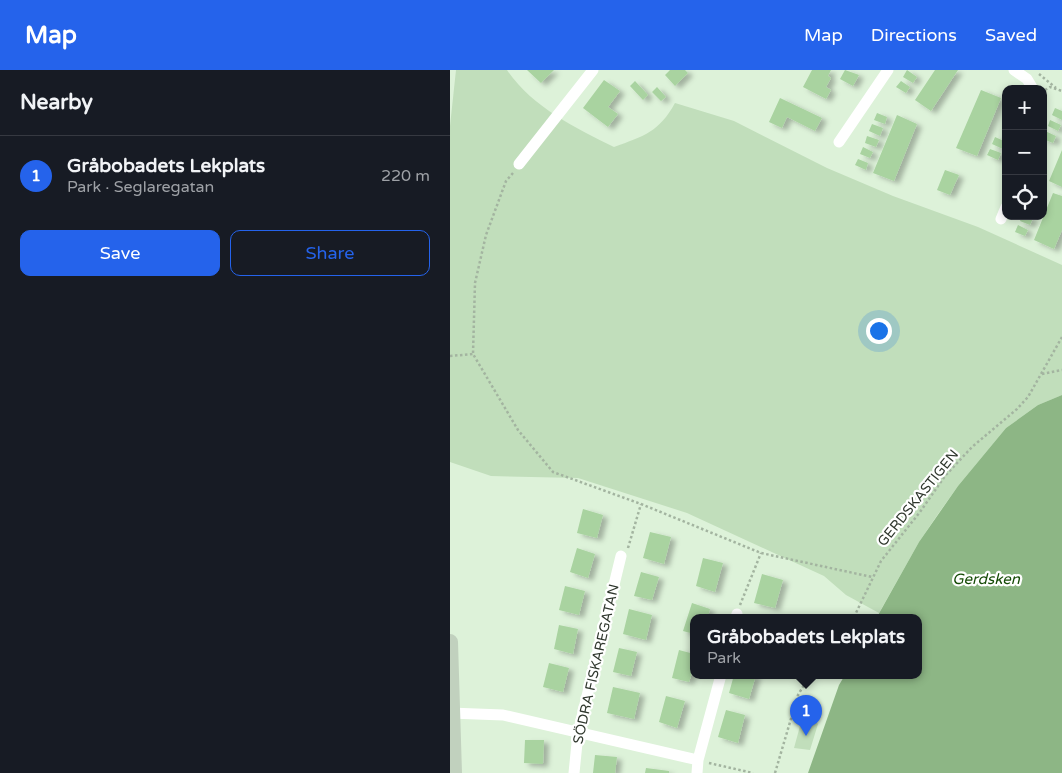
<!DOCTYPE html>
<meta charset="utf-8">
<style>
body{margin:0;font-family:"Varela Round",sans-serif;background:#242831;color:#f1f3f6}
.controls{position:absolute;right:15px;top:15px;display:grid;overflow:hidden;border-radius:10px;box-shadow:0 2px 8px #0003}
.controls button{width:45px;height:45px;display:grid;place-items:center;padding:0;border:0;border-bottom:1px solid #363941;background:#171b24;color:#f1f3f6;font:25px sans-serif}
.you{position:absolute;left:428px;top:260px;width:18px;height:18px;margin:-12px;border:4px solid #fff;border-radius:50%;background:#1a73e8;box-shadow:0 0 0 8px #1a73e833}
.badge{display:grid;place-items:center;width:32px;height:32px;border-radius:50%;background:#2563eb;color:#fff;font-size:16px;font-weight:700}
.pin{position:absolute;translate:-50% -41px;filter:drop-shadow(0 1px 2px #0008)}
.pin::after{content:'';position:absolute;top:26px;width:18px;height:15px;background:inherit;clip-path:polygon(0 0,100% 0,50% 100%)}
.popup{position:absolute;left:240px;top:544px;width:232px;height:65px;box-sizing:border-box;display:grid;place-content:center;border-radius:10px;background:#171b24;filter:drop-shadow(0 1px 4px #0005);font-size:16px;white-space:nowrap;color:#9ea1a6}
.popup b{font-size:19px;color:#f1f3f6}
.popup::after{content:'';position:absolute;left:50%;top:100%;margin-left:-10px;border:10px solid transparent;border-top-color:#171b24}
.list{margin:0;padding:0;list-style:none}
h2{display:flex;justify-content:space-between;align-items:center;height:65px;margin:0;padding:0 20px;font-size:21px}
h2 small{font-size:16px;font-weight:400;color:#9ea1a6}
.list li{display:grid;grid-template-columns:32px 1fr auto;gap:15px;align-items:center;box-sizing:border-box;height:80px;padding:0 20px;border-top:1px solid #363941}
.list b{display:block;font-size:19px;white-space:nowrap}
.list p{margin:0;font-size:16px;white-space:nowrap;color:#9ea1a6}
.list em{font-size:16px;font-style:normal;color:#9ea1a6}
.actions{display:flex;gap:10px;padding:15px 20px}
.actions a{flex:1;padding:11px 0;border:1px solid #2563eb;border-radius:10px;text-align:center;font-size:18px;color:#2563eb}
.actions .main{background:#2563eb;color:#fff}
.icon{flex:none;width:28px;height:28px;fill:none;stroke:currentColor;stroke-width:2;stroke-linecap:round;stroke-linejoin:round}
.map{position:relative;flex:none;width:612px;height:703px;overflow:hidden}
header{display:flex;align-items:center;gap:30px;box-sizing:border-box;height:70px;padding:0 25px;background:#2563eb;color:#fff}
header strong{font-size:24px}
nav{display:flex;gap:28px;margin-inline-start:auto;font-size:18px}
main{display:flex}
aside{flex:1;background:#171b24}
.map>svg:first-child{display:block}
.green{fill:#c1debb}
.water{fill:#8db685}
.building{fill:#a9d3a0;filter:url(#shadow)}
.lines{fill:none;stroke-linecap:round;stroke-linejoin:round}
.path{stroke:#a3b4a0;stroke-width:2.5;stroke-dasharray:2.5 2.5;stroke-linecap:butt}
.minor{stroke:#fff;stroke-width:11}
.secondary{stroke:#c1d1be;stroke-width:16}
.labels{text-anchor:middle;dominant-baseline:central;stroke-width:4.5;stroke-linejoin:round;paint-order:stroke}
.street-label{font-size:14px;fill:#30382e;stroke:#fff}
.water-label{font-size:15px;font-style:italic;fill:#144a05;stroke:#fff}
</style>
<header>
<strong>Map</strong>
<nav><a>Map</a><a>Directions</a><a>Saved</a></nav>
</header>
<main>
<aside>
<h2>Nearby<small></small></h2>
<ul class="list">
<li><span class="badge">1</span><div><b>Gråbobadets Lekplats</b><p>Park · Seglaregatan</p></div><em>220 m</em></li>
</ul>
<div class="actions"><a class="main">Save</a><a>Share</a></div>
</aside>
<div class="map">
<svg width="612" height="703" viewBox="0 0 612 703">
<defs>
<filter id="shadow"><feDropShadow dx="5" dy="3" stdDeviation="2.5" flood-color="#0004"/></filter>
</defs>
<rect width="100%" height="100%" fill="#ddf2d9"/>
<path class="green" d="M6 0H57C82 37 126 58 164 77 194 66 209 62 225 33L284 51 377 98 443 126 528 157 612 195V325L588 335 556 358 508 416 488 444 469 472 429 543 396 525 374 506 237 443 128 408 41 406 0 392V56Z
M353 645 363 648 368 654 360 680 344 678Z"/>
<path class="water" d="M612 325V703H358L389 615 395 605H468V547H427L469 472 508 416 556 358 588 335Z"/>
<path class="building" d="M77 0H104L91 13Z
M220 0H235L238 3 225 16 215 5Z
M362 0H381L378 6 381 8 376 17 381 20 376 29 353 17Z
M395 0 409 5 403 16 390 9Z
M457 0 467 7 463 13 453 7Z
M485 0H508L481 41 465 30Z
M154 10 170 21 158 37 168 44 158 57 133 38Z
M185 11 198 25 193 30 180 16Z
M451 11 460 17 456 23 446 17Z
M207 17 216 27 211 31 202 22Z
M531 20 551 28 527 86 506 78Z
M330 28 372 48 365 61 337 47 332 58 319 52Z
M605 38 612 41V50L602 45Z
M427 43 437 47 435 54 424 50Z
M447 45 467 54 444 111 423 103Z
M600 50 611 55 608 61 598 56Z
M422 54 433 58 430 66 419 61Z
M595 61 606 66 603 73 593 69Z
M417 66 429 70 426 77 415 73Z
M545 67 556 72 553 79 542 74Z
M413 77 423 82 420 88 410 84Z
M540 79 551 83 548 90 537 85Z
M612 80V117L599 111Z
M408 89 418 93 416 100 405 95Z
M495 100 509 105 500 125 487 120Z
M603 123 612 126V160L604 179 584 170Z
M572 146 583 148 580 155 570 151Z
M568 155 578 160 575 166 565 162Z
M133 439 153 445 147 468 127 463Z
M200 462 221 467 214 494 193 488Z
M127 478 145 484 138 508 120 502Z
M253 488 273 493 265 522 246 516Z
M191 502 209 507 202 530 184 526Z
M312 504 333 510 325 538 304 533Z
M115 516 135 521 129 545 109 540Z
M242 533 260 539 258 547H244V564L233 561Z
M179 539 202 545 196 570 173 564Z
M109 555 128 559 123 584 104 579Z
M169 578 187 582 181 606 163 602Z
M229 580 244 584V597L239 612 222 608Z
M99 593 119 598 113 622 93 617Z
M284 605H306L299 629 279 623Z
M163 617 190 623 184 649 157 643Z
M216 626 235 631 227 658 209 652Z
M276 640 295 645 288 673 268 667Z
M75 670H94L93 694 74 693Z
M145 685 167 687 165 703H143Z
M196 698 219 701V703H195Z"/>
<g class="lines">
<path class="path" d="M589 4 606 18
M595 20 600 17 612 21
M63 103 56 111 36 165 25 213 23 284 68 360 103 402 191 434 311 483 422 507
M0 286 23 284
M592 304 612 300
M178 478 191 434
M290 535 311 483
M404 547 431 491 470 442 495 406 522 377 567 339 578 327 612 267
M259 693 303 703
M325 703 348 625 360 605"/>
<path class="minor" d="M564 0 577 9 583 19
M389 72 438 0
M69 94 143 0
M551 149 556 137
M286 547 287 544
M0 643 53 645 248 690
M124 703 128 663 171 486
M247 703 248 690 271 605"/>
<path class="secondary" d="M0 572 4 703"/>
</g>
<g class="labels">
<g class="street-label">
<text transform="translate(468 428) rotate(-51)">GERDSKASTIGEN</text>
<text transform="translate(146 594) rotate(-77)">SÖDRA FISKAREGATAN</text>
</g>
<g class="water-label">
<text x="536" y="509">Gerdsken</text>
</g>
</g>
</svg>
<div class="controls">
<button>+</button>
<button>−</button>
<button><svg class="icon" aria-label="locate" viewBox="0 0 24 24"><circle cx="12" cy="12" r="6"/><path d="M12 2v4M12 18v4M2 12h4M18 12h4"/></svg></button>
</div>
<div class="you"></div>
<div class="pin badge" style="left:356px;top:666px">1</div>
<div class="popup"><b>Gråbobadets Lekplats</b>Park</div>
</div>
</main>
